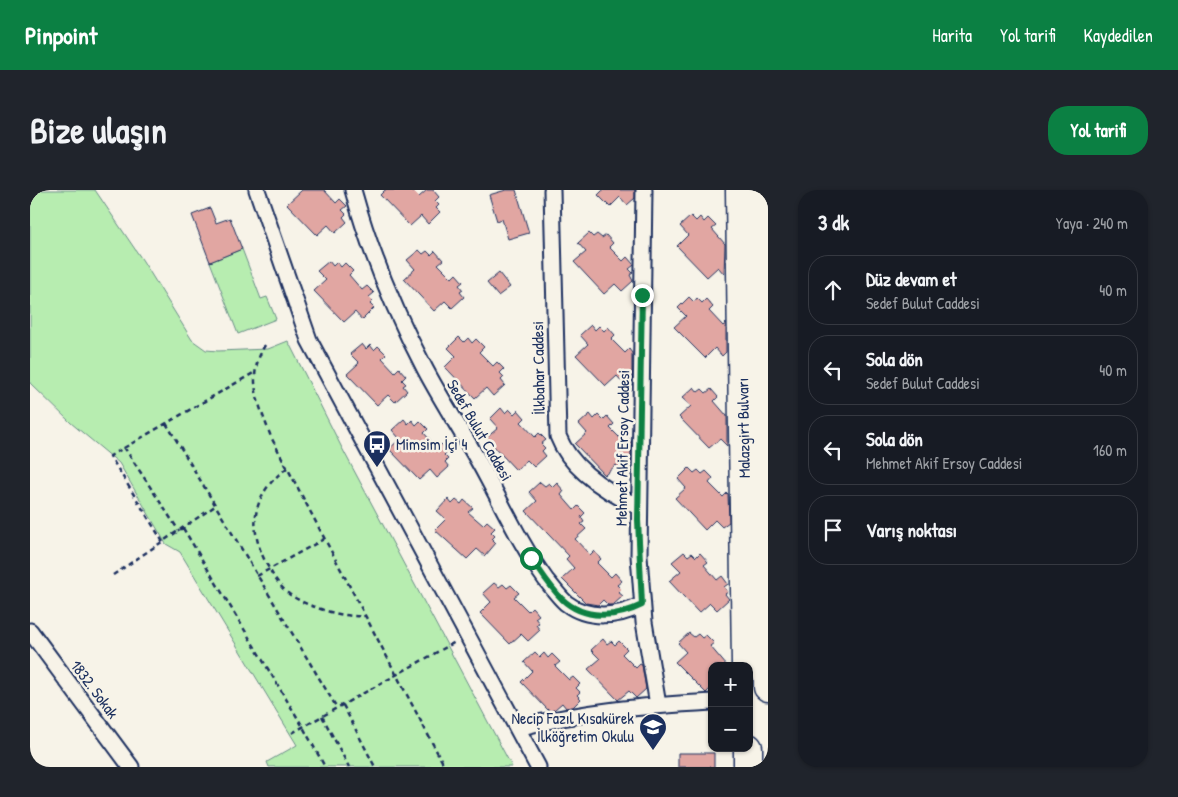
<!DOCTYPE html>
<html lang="tr">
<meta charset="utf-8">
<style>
body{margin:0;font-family:"Patrick Hand",sans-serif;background:#20242c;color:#f1f3f6}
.controls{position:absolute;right:15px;bottom:15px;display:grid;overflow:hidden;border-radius:10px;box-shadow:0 1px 4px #0004}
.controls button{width:45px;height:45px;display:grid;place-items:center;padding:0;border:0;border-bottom:1px solid #363941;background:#171b24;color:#f1f3f6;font:25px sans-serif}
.stop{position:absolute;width:15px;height:15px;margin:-11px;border:4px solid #0b8043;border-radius:50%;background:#fff}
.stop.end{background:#0b8043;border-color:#fff;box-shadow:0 1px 5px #0008}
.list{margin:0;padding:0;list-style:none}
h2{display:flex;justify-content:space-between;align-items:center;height:65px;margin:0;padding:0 20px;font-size:21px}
h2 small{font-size:16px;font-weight:400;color:#9ea1a6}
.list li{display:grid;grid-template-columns:32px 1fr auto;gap:15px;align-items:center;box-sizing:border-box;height:70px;margin:0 10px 10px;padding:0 10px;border:1px solid #363941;border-radius:20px}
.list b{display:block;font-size:19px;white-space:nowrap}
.list p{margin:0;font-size:16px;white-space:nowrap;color:#9ea1a6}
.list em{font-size:16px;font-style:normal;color:#9ea1a6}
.icon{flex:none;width:28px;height:28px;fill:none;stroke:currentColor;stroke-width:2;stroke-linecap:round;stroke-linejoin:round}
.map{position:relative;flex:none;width:738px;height:577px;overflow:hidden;border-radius:20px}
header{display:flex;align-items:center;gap:30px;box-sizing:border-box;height:70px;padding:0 25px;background:#0b8043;color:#fff}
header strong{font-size:24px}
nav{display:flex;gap:28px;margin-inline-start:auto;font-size:18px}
.intro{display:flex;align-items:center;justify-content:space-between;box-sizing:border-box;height:120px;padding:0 30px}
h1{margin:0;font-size:35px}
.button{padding:12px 22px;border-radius:20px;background:#0b8043;color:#fff;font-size:18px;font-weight:700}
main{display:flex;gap:30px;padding:0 30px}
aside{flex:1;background:#171b24;border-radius:20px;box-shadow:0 1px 4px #0004}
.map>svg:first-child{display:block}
.green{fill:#b7edb0;stroke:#698e87}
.building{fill:#e1a6a2;stroke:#1b2f5e}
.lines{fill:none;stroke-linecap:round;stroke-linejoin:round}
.street-casing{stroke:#1b2f5e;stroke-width:19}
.highway-casing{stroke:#1b2f5e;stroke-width:31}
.path{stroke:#1b2f5e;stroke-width:2.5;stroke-dasharray:5 4;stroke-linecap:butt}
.street{stroke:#f7f3e8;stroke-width:15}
.highway{stroke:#f7f3e8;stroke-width:28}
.route{stroke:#0b8043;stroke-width:6}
.labels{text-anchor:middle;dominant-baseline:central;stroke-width:5;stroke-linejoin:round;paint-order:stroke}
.street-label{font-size:16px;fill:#1b2f5e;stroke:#f7f3e8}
.poi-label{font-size:16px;fill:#1b2f5e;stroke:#f7f3e8;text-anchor:start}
</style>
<header>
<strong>Pinpoint</strong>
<nav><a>Harita</a><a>Yol tarifi</a><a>Kaydedilen</a></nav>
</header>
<div class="intro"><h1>Bize ulaşın</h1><a class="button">Yol tarifi</a></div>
<main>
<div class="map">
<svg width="738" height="577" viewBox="0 0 738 577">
<rect width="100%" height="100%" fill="#f7f3e8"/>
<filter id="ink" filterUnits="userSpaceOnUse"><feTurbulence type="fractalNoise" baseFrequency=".02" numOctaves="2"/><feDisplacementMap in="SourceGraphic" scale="10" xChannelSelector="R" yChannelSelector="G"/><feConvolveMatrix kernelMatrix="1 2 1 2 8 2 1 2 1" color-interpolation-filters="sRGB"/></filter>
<g filter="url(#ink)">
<path class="green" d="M0 0H65L113 71 162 150 176 160 188 161 238 159 258 151 312 258 482 577H239L237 572 267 555 150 362 136 354 89 273 41 233 0 193Z
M212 59 231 109 237 107 246 129 208 144 180 72Z"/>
<path class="building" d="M272 0H294L306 13 310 9 317 16 312 20 316 24 313 27 317 32 305 43 298 35 287 45 257 14Z
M355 0H382L389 7 397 0H403L409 7 405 11 409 15 406 18 410 22 398 34 391 26 380 36 350 5Z
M476 0H486L499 43 478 49 472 29 467 31 459 5Z
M573 0H605V8L597 15 590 7 580 17 568 5Z
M180 18 186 33 200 28 212 59 180 72 162 25Z
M661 26 666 31 670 27 674 32 678 28 686 36 682 39 695 54 694 84 688 77 677 87 647 56 658 45 650 36Z
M559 43 563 47 567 44 572 48 576 45 583 53 579 57 593 71 597 67 604 75 599 79 603 83 600 85 603 91 592 101 585 94 574 104 544 72 556 62 548 53Z
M389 60 393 64 397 61 401 65 405 61 413 70 408 74 422 88 426 84 433 92 429 95 433 100 430 102 434 107 422 118 415 111 404 121 374 89 385 79 377 70Z
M299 71 303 76 307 72 311 77 315 73 323 81 319 85 332 100 337 96 344 103 339 107 343 111 340 114 344 118 332 130 325 122 314 132 284 101 296 90 287 81Z
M469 83 480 97 468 106 457 93Z
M659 107 664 112 667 108 672 113 676 109 683 117 679 121 693 136 696 133V162L692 166 685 158 675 168 644 137 656 126 648 118Z
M561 135 565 140 569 136 574 141 578 137 585 145 581 149 595 163 599 159 602 163V186L594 194 587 186 576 196 546 165 558 154 550 145Z
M429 147 434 152 438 148 442 153 446 149 454 157 449 162 463 176 467 172 474 179 470 183 474 187 471 190 475 195 463 206 456 198 445 208 415 177 426 166 418 158Z
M332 154 336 159 340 155 344 160 348 156 356 164 352 168 365 182 369 178 376 186 372 190 376 194 373 196 377 201 365 212 358 205 347 215 317 184 329 173 320 164Z
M664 197 668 202 672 199 676 203 681 199 688 207 684 211 697 226V256L690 249 679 258 649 227 661 216 652 208Z
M471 218 475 223 479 219 484 224 488 220 495 228 491 232 505 247 509 243 516 250 511 254 515 258 512 261 516 266 504 277 497 270 486 280 456 248 468 238 460 229Z
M560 224 564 229 568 225 573 230 577 226 584 234 580 238 594 252 598 248 601 252V275L593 283 586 275 575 285 545 254 557 243 549 234Z
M374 229 378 234 382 230 386 235 390 231 398 239 394 243 407 258 411 254 418 261 414 265 418 269 415 272 419 277 407 288 400 280 389 290 359 259 370 249 362 240Z
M659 278 664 283 668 280 672 284 676 281 683 288 679 293 693 307 697 303 698 304 699 332 692 337 685 330 675 340 645 308 656 298 648 289Z
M510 292 515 296 519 293 523 297 527 293 534 301 531 305 544 320 548 316 555 323 551 327 554 332 551 334 556 339 545 349 560 365 564 361 571 369 567 373 581 387 585 383 592 391 587 395 591 399 588 402 593 406 583 415H578L573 410 568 415 556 413 532 389 544 378 536 369 539 366 496 321 507 311 499 302Z
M418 309 422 314 426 310 431 314 434 310 443 318 438 322 453 335 457 331 465 338 461 342 465 346 462 349 466 353 455 366 447 359 437 369 405 340 416 329 407 321Z
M654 362 658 366 662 363 666 367 670 363 678 372 674 375 687 390 692 386 698 394 694 397 698 402 695 404 699 409 687 420 680 413 669 423 639 391 651 381 642 372Z
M464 393 469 397 473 394 477 398 481 395 489 403 484 407 498 421 502 417 509 425 505 428 509 433 506 435 510 440 498 451 491 444 480 454 450 423 461 412 453 403Z
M659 443 664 447 668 444 672 448 676 445 684 453 680 456 697 476H682V497L676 503 645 472 656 462 648 453Z
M573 449 577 454 581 451 585 455 589 451 597 459 592 464 606 478 610 474 612 475 616 499 606 508 599 501 588 510 558 479 570 469 561 460Z
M505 462 510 467 514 463 518 468 522 464 530 472 525 476 539 490 543 487 550 494 546 498 550 502 547 505 551 509 543 517 536 518 532 513 524 520 519 521 491 492 502 481 494 472Z
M648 563H684V577H648Z"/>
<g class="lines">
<g class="street-casing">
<path id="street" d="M227 0 279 150 508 577
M323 0C340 62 365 122 395 179 414 215 437 249 456 285 475 320 492 357 516 390 523 398 528 406 536 413 558 430 588 427 612 415
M522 0 528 246C541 280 577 302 609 317
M614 0 609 366 614 432 628 515
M0 441 101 577
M487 538C554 521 613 516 682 512"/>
</g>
<g class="highway-casing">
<path id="highway" d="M710 0 716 476
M733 0 738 497
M718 558V577"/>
</g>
<path class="path" d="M235 155C215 189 229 214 241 247L415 577
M136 233 307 518
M94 257 149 341
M257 278C223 303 217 336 236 373 242 384 248 395 259 404 277 417 313 428 335 426
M153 338 273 537 295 577
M133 352 80 266 225 182
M83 385 185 316
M227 386 294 349
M313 515 345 577
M292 526 319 577
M262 543 427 451"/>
<use href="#street" class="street"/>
<use href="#highway" class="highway"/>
</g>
</g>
<g class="lines" filter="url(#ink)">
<path class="route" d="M501 368C511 382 520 397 532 409 554 430 586 428 612 415L608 330 612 105"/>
</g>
<defs>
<g id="bus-pin" transform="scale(1.4375)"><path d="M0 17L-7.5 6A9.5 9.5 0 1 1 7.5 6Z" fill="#1b2f5e" stroke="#f7f3e8"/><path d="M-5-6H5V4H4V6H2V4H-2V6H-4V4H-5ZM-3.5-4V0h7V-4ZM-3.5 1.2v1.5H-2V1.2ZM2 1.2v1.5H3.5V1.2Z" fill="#fff"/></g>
<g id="school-pin" transform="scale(1.4375)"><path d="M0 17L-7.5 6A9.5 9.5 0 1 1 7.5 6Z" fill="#1b2f5e" stroke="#f7f3e8"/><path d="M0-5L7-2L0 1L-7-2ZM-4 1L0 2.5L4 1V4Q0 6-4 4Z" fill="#fff"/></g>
</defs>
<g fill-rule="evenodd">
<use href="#bus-pin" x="347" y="254"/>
<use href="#school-pin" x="623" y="537"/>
</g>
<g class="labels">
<g class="street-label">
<text transform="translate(508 178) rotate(-91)">İlkbahar Caddesi</text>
<text transform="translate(713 238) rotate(-91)">Malazgirt Bulvarı</text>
<text transform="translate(450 240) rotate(60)">Sedef Bulut Caddesi</text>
<text transform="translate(592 258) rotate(-89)">Mehmet Akif Ersoy Caddesi</text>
<text transform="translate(65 499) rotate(53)">1832. Sokak</text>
</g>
<g class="poi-label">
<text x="366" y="254">Mimsim İçi 4</text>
<text x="604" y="528" text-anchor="end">Necip Fazıl Kısakürek<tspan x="604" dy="18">İlköğretim Okulu</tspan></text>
</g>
</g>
</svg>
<div class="controls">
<button>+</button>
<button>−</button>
</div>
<div class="stop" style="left:501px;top:368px"></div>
<div class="stop end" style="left:612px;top:105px"></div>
</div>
<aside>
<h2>3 dk<small>Yaya · 240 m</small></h2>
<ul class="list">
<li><svg class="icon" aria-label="ahead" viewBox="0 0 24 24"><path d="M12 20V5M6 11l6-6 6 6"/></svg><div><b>Düz devam et</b><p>Sedef Bulut Caddesi</p></div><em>40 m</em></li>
<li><svg class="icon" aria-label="left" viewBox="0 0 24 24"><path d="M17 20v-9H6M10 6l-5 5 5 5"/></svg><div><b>Sola dön</b><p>Sedef Bulut Caddesi</p></div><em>40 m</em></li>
<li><svg class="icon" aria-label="left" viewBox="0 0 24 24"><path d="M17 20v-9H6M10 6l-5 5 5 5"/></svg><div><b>Sola dön</b><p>Mehmet Akif Ersoy Caddesi</p></div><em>160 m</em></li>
<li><svg class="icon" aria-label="arrive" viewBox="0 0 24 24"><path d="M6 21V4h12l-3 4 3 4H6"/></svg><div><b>Varış noktası</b></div></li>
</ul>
</aside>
</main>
